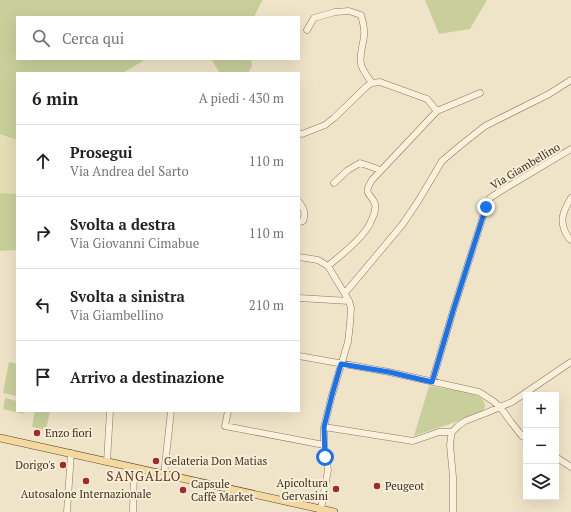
<!DOCTYPE html>
<html lang="it">
<meta charset="utf-8">
<style>
body{margin:0;font-family:"PT Serif",serif;background:#f2f2f2;color:#222}
.controls{position:absolute;right:12px;bottom:12px;display:grid;overflow:hidden;border-radius:0px;box-shadow:0 4px 16px #0002}
.controls button{width:36px;height:36px;display:grid;place-items:center;padding:0;border:0;border-bottom:1px solid #e0e0e0;background:#fff;color:#222;font:20px sans-serif}
.stop{position:absolute;width:12px;height:12px;margin:-9px;border:3px solid #1a73e8;border-radius:50%;background:#fff}
.stop.end{background:#1a73e8;border-color:#fff;box-shadow:0 1px 4px #0008}
.list{margin:0;padding:0;list-style:none}
h2{display:flex;justify-content:space-between;align-items:center;height:52px;margin:0;padding:0 16px;font-size:17px}
h2 small{font-size:13px;font-weight:400;color:#767676}
.list li{display:grid;grid-template-columns:26px 1fr auto;gap:12px;align-items:center;box-sizing:border-box;height:72px;padding:0 16px;border-top:1px solid #e0e0e0}
.list b{display:block;font-size:15px;white-space:nowrap}
.list p{margin:0;font-size:13px;white-space:nowrap;color:#767676}
.list em{font-size:13px;font-style:normal;color:#767676}
.icon{flex:none;width:22px;height:22px;fill:none;stroke:currentColor;stroke-width:2;stroke-linecap:round;stroke-linejoin:round}
.map{position:relative;flex:none;width:571px;height:512px;overflow:hidden}
.search{position:absolute;background:#fff;box-shadow:0 4px 16px #0002;left:16px;top:16px;width:284px;height:44px;display:flex;align-items:center;gap:10px;box-sizing:border-box;padding:0 14px;border-radius:0px;color:#767676;font-size:15px}
.panel{position:absolute;background:#fff;box-shadow:0 4px 16px #0002;left:16px;top:72px;width:284px;height:340px;border-radius:0px}
.map>svg:first-child{display:block}
.farmland{fill:#e6deb5}
.green{fill:#c9cf9b}
.lines{fill:none;stroke-linecap:round;stroke-linejoin:round}
.minor-casing{stroke:#8d765c;stroke-width:7}
.major-casing{stroke:#5b4430;stroke-width:8}
.minor{stroke:#faf1dc;stroke-width:6}
.major{stroke:#f3d9a0;stroke-width:7}
.route{stroke:#1a73e8;stroke-width:5}
.poi-dot{fill:#9e2a2b;stroke:#f7eed8;stroke-width:1.5}
.labels{text-anchor:middle;dominant-baseline:central;stroke-width:4;stroke-linejoin:round;paint-order:stroke}
.street-label{font-size:11px;fill:#3d2e20;stroke:#f7eed8}
.poi-label{font-size:11px;fill:#3d2e20;stroke:#f7eed8;text-anchor:start}
.quarter-label{font-size:13px;letter-spacing:1px;fill:#6b2e1e;stroke:#f7eed8}
</style>
<div class="map">
<svg width="571" height="512" viewBox="0 0 571 512">
<rect width="100%" height="100%" fill="#f0e4c8"/>
<path class="farmland" d="M0 134 17 140V194L0 193Z"/>
<path class="green" d="M0 0H263L262 1 254 17H17V59H146L123 73H17V140L0 134Z
M425 0H487L470 29 439 34Z
M211 59H251L252 66 248 73H220Z
M0 193 17 194V250L0 251Z
M9 362 17 364V396L3 393Z
M429 386C441 388 474 392 482 399 485 402 485 405 485 408L481 412 476 415 414 436Z
M5 398 17 401V411H24L23 414 3 409Z
M35 411H50L46 430 32 427Z"/>
<g class="lines">
<g class="minor-casing">
<path id="minor" d="M307 30 314 18 335 12 349 11 361 15C363 22 365 29 364 36 363 46 359 54 361 64 362 70 368 77 372 83
M299 133 302 134 325 125 334 118 367 86 372 83 380 82 427 99 437 111
M334 183 348 170 360 163 372 167 380 170
M571 198C568 203 564 210 563 216 561 223 565 235 571 240
M299 202C304 208 306 213 303 221L299 222
M299 257 318 260 328 266 349 301 351 308 350 324 348 342 332 395 324 427V445L328 470 321 509
M328 266C341 255 356 244 366 230 369 227 370 223 372 219 374 215 376 209 375 204 371 192 362 196 372 180L437 111 480 93
M345 293 402 225 417 203 442 161 461 145 485 126 549 94 571 80
M299 298 349 301
M299 356 389 372 479 392 493 401 500 407 511 422 522 436 526 438
M432 382 453 311 486 207 490 198 499 192 571 149
M228 411 225 426 324 445
M324 427 413 441 439 432H452
M556 457 571 467
M107 462 110 411
M164 475 171 411
M67 512 71 453
M133 512 134 468
M453 512V477L450 445 451 437 452 432 458 426 465 421 486 413 512 402 571 362"/>
</g>
<g class="major-casing">
<path id="major" d="M0 438 334 512"/>
</g>
<use href="#minor" class="minor"/>
<use href="#major" class="major"/>
</g>
<g class="lines">
<path class="route" d="M325 457 324 427 332 395 341 364 389 372 432 382 453 311 486 207"/>
</g>
<g class="poi-dot">
<circle cx="37" cy="433" r="4"/>
<circle cx="156" cy="461" r="4"/>
<circle cx="63" cy="465" r="4"/>
<circle cx="86" cy="481" r="4"/>
<circle cx="377" cy="486" r="4"/>
<circle cx="336" cy="489" r="4"/>
<circle cx="183" cy="490" r="4"/>
</g>
<g class="labels">
<g class="street-label">
<text transform="translate(525 166) rotate(-31)">Via Giambellino</text>
</g>
<g class="poi-label">
<text x="45" y="433">Enzo fiori</text>
<text x="164" y="461">Gelateria Don Matias</text>
<text x="55" y="465" text-anchor="end">Dorigo's</text>
<text x="328" y="483" text-anchor="end">Apicoltura<tspan x="328" dy="13">Gervasini</tspan></text>
<text x="191" y="484">Capsule<tspan x="191" dy="13">Caffè Market</tspan></text>
<text x="385" y="486">Peugeot</text>
<text x="86" y="494" text-anchor="middle">Autosalone Internazionale</text>
</g>
<g class="quarter-label">
<text x="144" y="476">SANGALLO</text>
</g>
</g>
</svg>
<div class="controls">
<button>+</button>
<button>−</button>
<button><svg class="icon" aria-label="layers" viewBox="0 0 24 24"><path d="M12 4l9 5-9 5-9-5zM3 14l9 5 9-5"/></svg></button>
</div>
<div class="stop" style="left:325px;top:457px"></div>
<div class="stop end" style="left:486px;top:207px"></div>
<div class="search"><svg class="icon" aria-label="search" viewBox="0 0 24 24"><circle cx="10" cy="10" r="6"/><path d="M15 15l6 6"/></svg>Cerca qui</div>
<section class="panel">
<h2>6 min<small>A piedi · 430 m</small></h2>
<ul class="list">
<li><svg class="icon" aria-label="ahead" viewBox="0 0 24 24"><path d="M12 20V5M6 11l6-6 6 6"/></svg><div><b>Prosegui</b><p>Via Andrea del Sarto</p></div><em>110 m</em></li>
<li><svg class="icon" aria-label="right" viewBox="0 0 24 24"><path d="M7 20v-9h11M14 6l5 5-5 5"/></svg><div><b>Svolta a destra</b><p>Via Giovanni Cimabue</p></div><em>110 m</em></li>
<li><svg class="icon" aria-label="left" viewBox="0 0 24 24"><path d="M17 20v-9H6M10 6l-5 5 5 5"/></svg><div><b>Svolta a sinistra</b><p>Via Giambellino</p></div><em>210 m</em></li>
<li><svg class="icon" aria-label="arrive" viewBox="0 0 24 24"><path d="M6 21V4h12l-3 4 3 4H6"/></svg><div><b>Arrivo a destinazione</b></div></li>
</ul>
</section>
</div>
